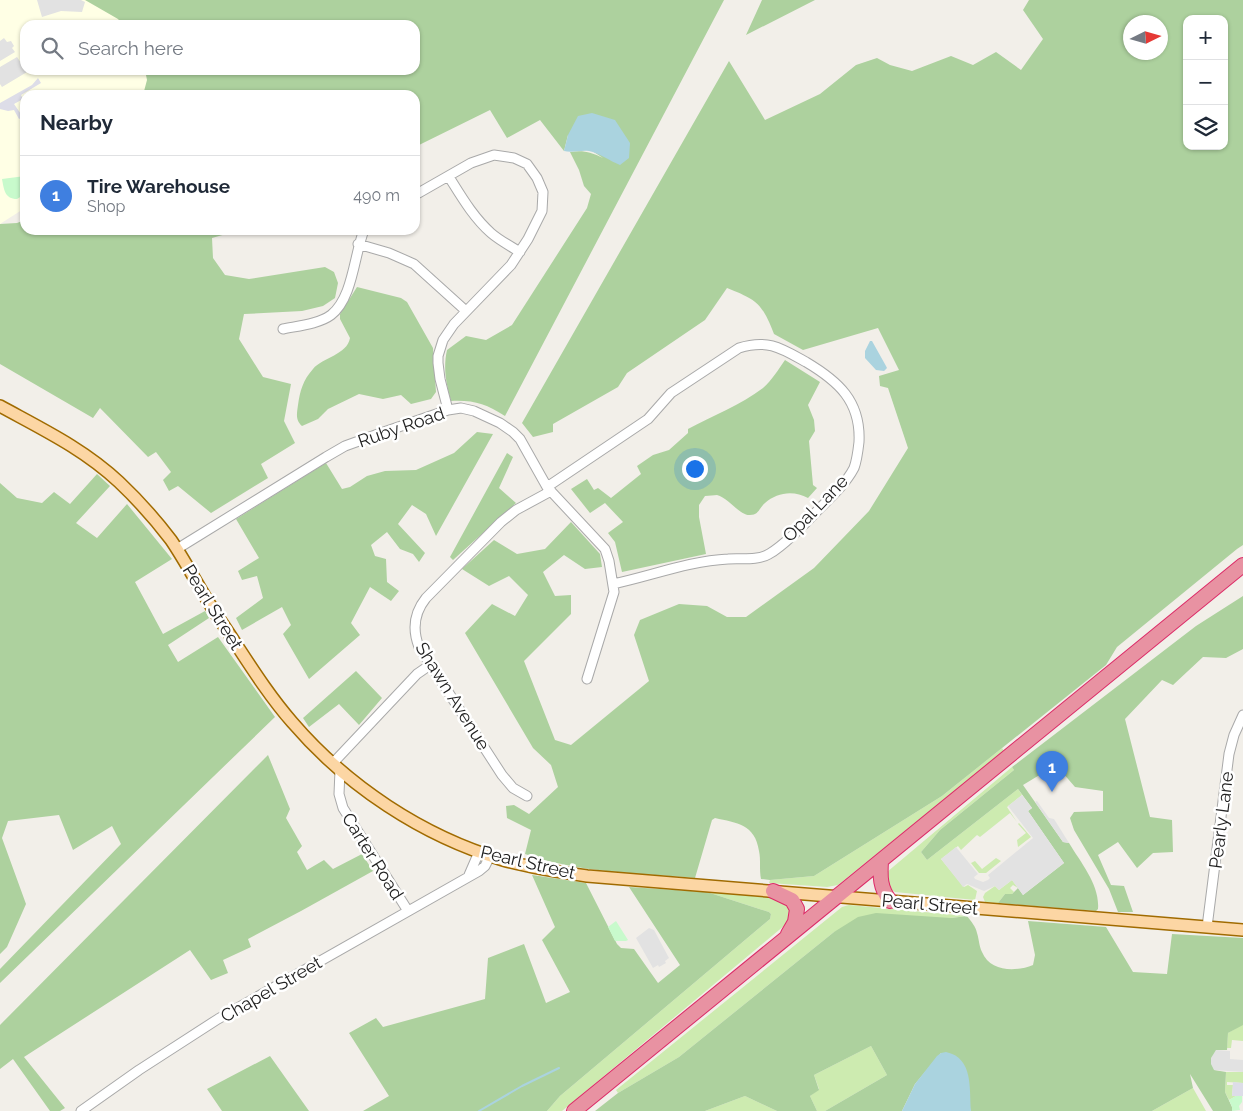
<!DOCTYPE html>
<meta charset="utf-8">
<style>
body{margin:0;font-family:Raleway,sans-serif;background:#f6f6f7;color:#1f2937}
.controls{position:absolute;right:15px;top:15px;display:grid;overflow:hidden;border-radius:10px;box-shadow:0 1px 4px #0004}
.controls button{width:45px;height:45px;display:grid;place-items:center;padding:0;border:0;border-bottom:1px solid #e0e1e3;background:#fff;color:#1f2937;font:25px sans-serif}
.compass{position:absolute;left:1123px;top:15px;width:45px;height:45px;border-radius:50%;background:#fff;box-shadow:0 1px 4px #0004;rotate:85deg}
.you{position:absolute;left:694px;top:468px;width:18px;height:18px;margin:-12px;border:4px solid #fff;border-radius:50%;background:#1a73e8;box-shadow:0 0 0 8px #1a73e833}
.badge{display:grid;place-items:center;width:32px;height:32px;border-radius:50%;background:#111827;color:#fff;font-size:16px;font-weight:700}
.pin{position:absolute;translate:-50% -41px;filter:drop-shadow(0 1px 2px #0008)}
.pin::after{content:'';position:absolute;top:26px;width:18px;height:15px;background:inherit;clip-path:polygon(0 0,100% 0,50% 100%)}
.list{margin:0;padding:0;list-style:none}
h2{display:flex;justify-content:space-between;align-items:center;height:65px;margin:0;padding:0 20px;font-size:21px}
h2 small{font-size:16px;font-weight:400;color:#747a83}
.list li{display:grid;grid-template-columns:32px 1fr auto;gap:15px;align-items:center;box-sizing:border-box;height:80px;padding:0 20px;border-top:1px solid #e0e1e3}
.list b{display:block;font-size:19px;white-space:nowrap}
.list p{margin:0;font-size:16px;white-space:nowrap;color:#747a83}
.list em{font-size:16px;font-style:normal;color:#747a83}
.icon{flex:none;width:28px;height:28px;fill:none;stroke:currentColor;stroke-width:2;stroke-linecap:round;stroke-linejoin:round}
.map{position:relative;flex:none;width:1243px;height:1111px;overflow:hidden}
.search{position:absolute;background:#fff;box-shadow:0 1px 4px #0004;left:20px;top:20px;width:400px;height:55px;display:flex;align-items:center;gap:12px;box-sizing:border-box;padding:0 18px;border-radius:15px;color:#747a83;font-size:19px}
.panel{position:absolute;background:#fff;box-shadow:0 1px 4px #0004;left:20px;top:90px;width:400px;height:145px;border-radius:15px}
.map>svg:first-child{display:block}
.education{fill:#ffffe5}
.grass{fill:#cdebb0}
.forest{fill:#add19e;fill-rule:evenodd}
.park{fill:#c8facc}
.parking{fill:#e2e2e2}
.plaza{fill:#dddde8}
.water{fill:#aad3df}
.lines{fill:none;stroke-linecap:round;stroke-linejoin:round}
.stream{stroke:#aad3df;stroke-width:2}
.minor-casing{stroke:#a9a9a9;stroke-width:11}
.major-casing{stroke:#a06b00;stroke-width:14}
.highway-casing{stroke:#dc2a67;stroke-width:16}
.minor{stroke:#fff;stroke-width:9}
.major{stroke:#fcd6a4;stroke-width:11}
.highway{stroke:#e892a2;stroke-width:14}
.labels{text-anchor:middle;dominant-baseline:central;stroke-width:5;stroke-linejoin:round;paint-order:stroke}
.street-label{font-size:18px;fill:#222;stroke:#fff}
</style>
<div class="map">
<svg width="1243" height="1111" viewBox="0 0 1243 1111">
<rect width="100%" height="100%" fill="#f2efe9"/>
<path class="education" d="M0 0H127L136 25H25V70H152V95H25V208L0 224Z"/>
<path class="grass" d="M1002 748 1004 751 838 885 827 887 769 883 770 880 814 876 942 796Z
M1012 767 1014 770 940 830 921 852 927 860 1018 789 1022 795 1007 807 1017 822 1010 813 980 837 977 835 961 850 958 846 941 859 964 887 968 885 977 891 975 900 895 892 889 888 887 872Z
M1019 823 1031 837 1018 847 1017 840 1026 833 1018 824Z
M996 858 1001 861 986 873H979L971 863 975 861 982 869Z
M1012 880 1018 888 1013 885 1010 888 1014 892 1012 894H1005L998 903 985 902 983 897 985 893 995 886 999 890Z
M707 892 774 898 791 904V920L562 1111H547L560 1096 770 919 771 914 769 912Z
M849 905 967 916 834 932 679 1057 618 1093 616 1090 842 907Z
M1243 1024V1041L1232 1040 1231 1048H1227L1228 1033Z
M871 1046 887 1075 825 1111H817L810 1096 819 1089 814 1075Z
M1226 1072H1243V1083L1227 1082V1085H1233L1232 1096H1236L1229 1100 1225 1092Z
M1193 1088 1206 1111H1152Z
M745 1096 777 1111H705Z"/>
<path class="forest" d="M85 0H724L505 416C486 404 474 400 451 401 446 383 443 368 447 350L466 336 486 340 512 325 587 208 591 194 584 186 579 170 570 152C583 150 591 152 603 158L568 135 564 151 540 120 507 138 490 110 415 147V95H143L147 80 145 70H415V25H123L118 19Z
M762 0H815L746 35Z
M1029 0H1243V545L1237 549 1117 647 1106 665 942 796 814 876 770 880 761 879C759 869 761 860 759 851 755 824 737 823 715 818L712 820 695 878C638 873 579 873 525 854L531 830 507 818 506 806 514 805 529 814 558 787 551 765 533 748 465 633 492 604 515 616 528 595 509 576 489 586 462 569 494 540 517 554 545 549 571 522 600 554 602 567 585 569 564 555 543 572 555 596 571 595V614L524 661 555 740 571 745 649 681 634 635 640 620 679 604 707 606 727 617H746L814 568 869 511 908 448 888 388 880 386 879 376 899 370 878 328 803 350 774 334C762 303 757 300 727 288L705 320 627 373 618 387 553 424V432L533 437 522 423 729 61 765 120 820 94 856 65 877 58 890 65 912 71 951 56 973 65 996 52 1021 70 1043 39 1023 10ZM1187 19H1224V146H1187ZM1130 22H1160V52H1130Z
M25 220V230H240L212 238 213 258 225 275 249 279 325 267 334 272 338 283 335 298 323 306 302 311 244 314 239 339 263 377 291 384 284 421 295 443 261 464 268 478 211 513 178 486 169 491 163 480 171 472 156 452 148 457 100 408 93 418 0 364V224L17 223Z
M357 287 401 298 407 302 433 348 436 392 431 399 411 404 401 395 383 399 359 394 328 409 318 419 302 426C295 420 297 413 298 405 300 391 303 380 313 369 323 357 347 355 350 338L340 319V314Z
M785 360 820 382 808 405 814 420 815 431 809 441 813 485 817 488 808 498C794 490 777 492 765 503 759 508 759 515 750 515 740 516 729 498 717 495 714 495 709 496 705 496L699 505V517L706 554 622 572 615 542 608 533 623 522 605 503 590 513 571 489 587 479 594 490 598 488 611 498 641 474 637 466 653 455 669 450 688 433V429C712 416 741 405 763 388 772 380 778 370 785 360Z
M477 432 493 434 436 536 426 514 412 505 398 524 425 553 419 562 413 554 400 549 387 532 371 545 375 556 386 559 387 582 399 591 391 601 370 587 351 623 360 635 309 679 283 634 291 625 282 607 242 630 236 618 263 598 257 576 242 580 238 571 259 558 236 519 326 463 342 489 350 487 367 476 385 471 416 470 454 453Z
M507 453 513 457 499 488 516 503 453 560 450 557Z
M97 474 110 486 76 523 97 538 127 504 172 559 135 582 163 634 205 611 209 618 168 645 178 662 218 637 275 717 0 983V969L121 844 112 826 73 850 59 815 8 821 2 838 26 904 7 947 0 954V483L17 498 42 503 54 492 70 504Z
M1243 596V649L1226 658 1203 657 1173 685 1162 680 1125 719 1150 817 1172 820 1173 852 1153 853 1137 868 1118 842 1098 855 1111 885 1124 886 1133 912H1118L1109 889 1074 830 1070 818 1074 812 1103 811V791L1075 787 1056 765 1023 785 1063 842 1069 843C1081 863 1100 885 1098 909L1096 911 998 903 1005 894H1012L1018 888 1023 895 1064 863 1028 811 1032 808 1018 789 927 860 921 852 940 830 1014 770 1012 767 1196 626Z
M356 671 382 698 359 725 339 704 309 727 303 718Z
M268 755 290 809 286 818 302 846 297 852 307 870 324 860 333 869 362 854 373 871 301 911 248 939 251 947 223 960 228 973 211 980 190 950 24 1057 65 1108 60 1111H50L13 1059 0 1069V1025Z
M532 875 586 883 617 944 621 948 634 949 658 983 680 965 629 887 707 892 769 912 771 914 770 919 560 1096 547 1111H363L389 1096 349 1033 376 1018 383 1027 485 999 488 958 524 944 546 1003 570 992 542 940 555 927Z
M876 913 951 918 967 916C971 921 976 927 977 933 979 939 979 946 982 952 990 972 1016 972 1033 965L1035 955 1028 921 1106 927 1133 972 1167 974 1172 934 1243 938V1025L1228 1033 1227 1050H1216L1214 1070 1226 1072 1225 1092 1232 1107V1111H1213L1190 1074 1193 1088 1152 1111H971L941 1053 915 1084 902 1111H825L887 1075 871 1046 814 1075 819 1090 810 1096 817 1111H777L745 1096 705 1111H595L618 1093 679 1057 834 932 858 917Z
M270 1056 309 1111H222L207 1089Z"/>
<path class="park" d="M25 176V194L17 199C5 199 4 190 2 179Z
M616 921 628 940 626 941H615L608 927Z
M1236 1096H1242V1102L1239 1106 1240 1110 1232 1111V1107L1229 1100Z"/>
<path class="parking" d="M37 0H81L85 2 82 12 61 11 42 17Z
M4 38 7 42 11 41 14 46 12 48 15 52 0 61V41Z
M17 57 27 72 2 87 0 84V67Z
M1022 795 1032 808 1028 811 1064 863 1023 895 1012 880 999 890 995 886 984 891 967 884 963 887 941 859 956 847 978 874 974 877 975 879 983 882 988 880 990 878 988 875 1033 838 1008 806Z
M1037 801 1049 818 1054 819 1069 843 1063 842 1035 802Z
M649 928 654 930 669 958 665 961 666 963 659 967 658 965 653 968 636 938Z
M1216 1050 1230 1051V1059L1243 1060V1072L1214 1070 1211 1064V1058Z"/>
<path class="plaza" d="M38 78 41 83 21 95 23 99 14 104 23 117 19 119 14 110 8 111 0 109V103L32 85Z
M1233 1082 1243 1083V1096H1232Z"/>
<path class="water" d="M592 113 615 120 630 143 629 158 620 165C610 161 599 153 589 151 580 150 572 153 564 151L568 135 578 116Z
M870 341H872L886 366 887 368 884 371 876 370 865 358V351Z
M946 1052C974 1058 969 1089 971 1111H902L915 1084 937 1056 941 1053Z"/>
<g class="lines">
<path class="stream" d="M479 1111 522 1086 559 1068"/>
<g class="minor-casing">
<path id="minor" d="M449 177C461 196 473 217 491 233 499 240 510 246 520 252
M415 195 471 163 494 155 514 158 527 164 537 178 543 192 542 211 528 239 511 265 454 324 443 340 438 356V363L440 379 448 410
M358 244 389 253 414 264 466 311
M283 329C297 326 319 324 331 315 353 298 354 255 364 230
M547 487 648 419 671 393 739 348C768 339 781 348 806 362 838 381 861 401 859 442 858 451 857 460 854 468 845 485 830 498 817 511 806 523 782 547 769 554 757 561 741 558 728 559 689 561 651 576 613 584
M177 549 326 457 345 446 381 433 448 410 461 408 474 411 500 423 513 432 520 439 547 487 605 549 609 561 614 592 587 679
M333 763 417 674 430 665
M340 770 339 794 343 808 408 911
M527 796 513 788 502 775 419 647C412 629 414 613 426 598L501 522 516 510 551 491
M469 875 479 852
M1207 927 1229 754 1234 735 1243 715
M81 1111 139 1070 218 1019 479 871 485 866 490 856"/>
</g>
<g class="major-casing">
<path id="major" d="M0 406C42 429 84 449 119 482 137 499 155 519 171 540 188 565 201 592 218 617 242 652 264 690 292 722 347 786 422 836 503 860 531 868 559 872 587 876L1243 930"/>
</g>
<g class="highway-casing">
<path id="highway" d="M881 861C880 877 880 888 890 901
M773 891 792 900 797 909 795 922 788 934
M574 1111 1243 565"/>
</g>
<use href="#minor" class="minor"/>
<use href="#major" class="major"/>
<use href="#highway" class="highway"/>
</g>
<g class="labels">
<g class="street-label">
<text transform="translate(401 427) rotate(-19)">Ruby Road</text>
<text transform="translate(815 508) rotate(-46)">Opal Lane</text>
<text transform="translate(213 607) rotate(58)">Pearl Street</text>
<text transform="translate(453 696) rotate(58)">Shawn Avenue</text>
<text transform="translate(1221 820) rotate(-83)">Pearly Lane</text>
<text transform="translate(373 856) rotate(58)">Carter Road</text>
<text transform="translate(528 862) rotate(13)">Pearl Street</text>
<text transform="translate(930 904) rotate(5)">Pearl Street</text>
<text transform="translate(271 989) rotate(-30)">Chapel Street</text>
</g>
</g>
</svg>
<div class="controls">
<button>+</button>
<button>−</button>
<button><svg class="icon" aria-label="layers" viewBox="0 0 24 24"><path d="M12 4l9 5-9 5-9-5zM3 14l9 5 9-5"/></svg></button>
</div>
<svg class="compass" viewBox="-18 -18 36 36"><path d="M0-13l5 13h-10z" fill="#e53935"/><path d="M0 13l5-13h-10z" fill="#747a83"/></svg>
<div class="you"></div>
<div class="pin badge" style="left:1052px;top:792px;background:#3f7fe0">1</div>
<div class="search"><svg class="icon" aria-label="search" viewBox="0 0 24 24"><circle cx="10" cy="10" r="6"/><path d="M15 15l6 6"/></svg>Search here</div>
<section class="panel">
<h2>Nearby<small></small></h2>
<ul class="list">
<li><span class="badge" style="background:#3f7fe0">1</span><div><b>Tire Warehouse</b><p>Shop</p></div><em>490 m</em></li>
</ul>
</section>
</div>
